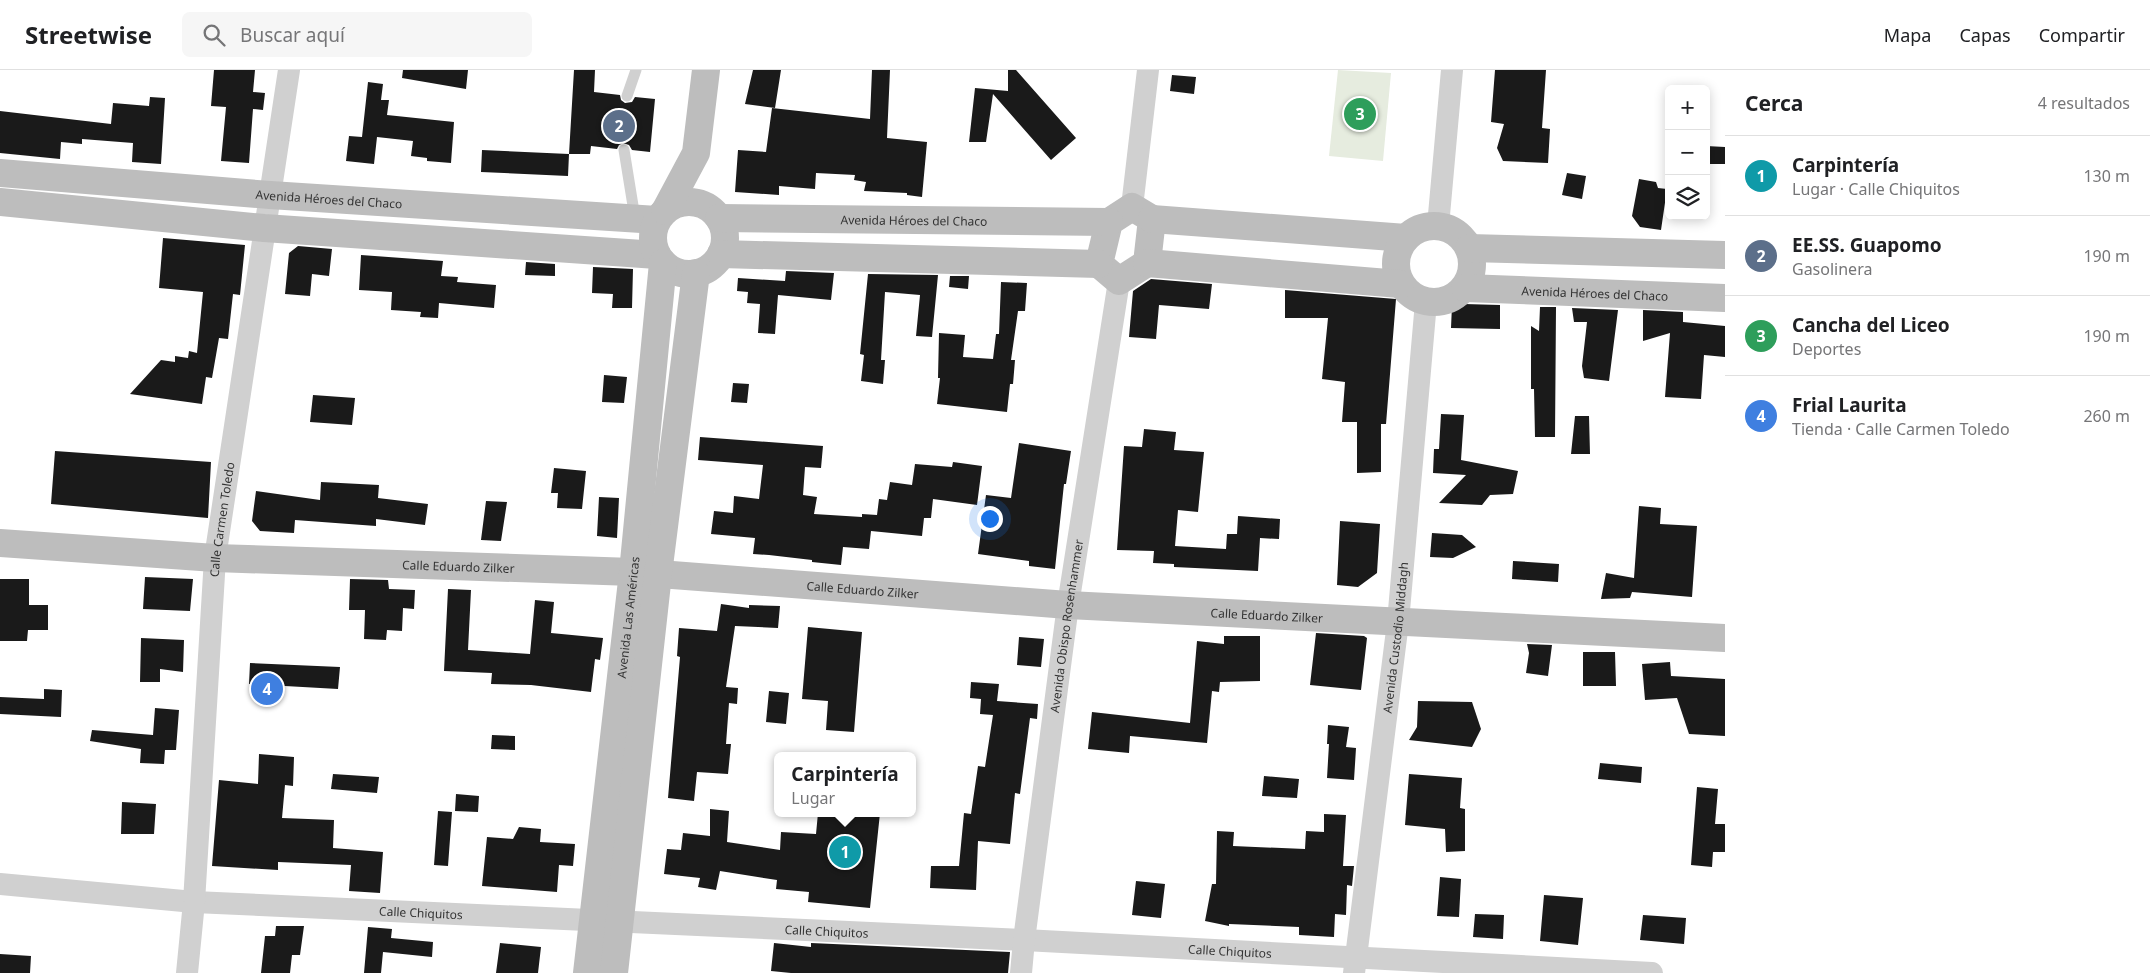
<!DOCTYPE html>
<html lang="es">
<meta charset="utf-8">
<style>
body{margin:0;font-family:"Noto Sans",sans-serif;background:#f6f6f6;color:#202124}
.controls{position:absolute;right:15px;top:15px;display:grid;overflow:hidden;border-radius:8px;box-shadow:0 2px 12px #0003}
.controls button{width:45px;height:45px;display:grid;place-items:center;padding:0;border:0;border-bottom:1px solid #e0e0e0;background:#fff;color:#202124;font:25px sans-serif}
.you{position:absolute;left:989px;top:448px;width:18px;height:18px;margin:-12px;border:4px solid #fff;border-radius:50%;background:#1a73e8;box-shadow:0 0 0 8px #1a73e833}
.badge{display:grid;place-items:center;width:32px;height:32px;border-radius:50%;background:#1a73e8;color:#fff;font-size:16px;font-weight:700}
.pin{position:absolute;translate:-50% -50%;border:2px solid #fff;box-shadow:0 1px 5px #0006}
.popup{position:absolute;left:774px;top:682px;width:142px;height:65px;box-sizing:border-box;display:grid;place-content:center;border-radius:8px;background:#fff;filter:drop-shadow(0 1px 4px #0005);font-size:16px;white-space:nowrap;color:#757577}
.popup b{font-size:19px;color:#202124}
.popup::after{content:'';position:absolute;left:50%;top:100%;margin-left:-10px;border:10px solid transparent;border-top-color:#fff}
.list{margin:0;padding:0;list-style:none}
h2{display:flex;justify-content:space-between;align-items:center;height:65px;margin:0;padding:0 20px;font-size:21px}
h2 small{font-size:16px;font-weight:400;color:#757577}
.list li{display:grid;grid-template-columns:32px 1fr auto;gap:15px;align-items:center;box-sizing:border-box;height:80px;padding:0 20px;border-top:1px solid #e0e0e0}
.list b{display:block;font-size:19px;white-space:nowrap}
.list p{margin:0;font-size:16px;white-space:nowrap;color:#757577}
.list em{font-size:16px;font-style:normal;color:#757577}
.icon{flex:none;width:28px;height:28px;fill:none;stroke:currentColor;stroke-width:2;stroke-linecap:round;stroke-linejoin:round}
.map{position:relative;flex:none;width:1725px;height:903px;overflow:hidden}
header{display:flex;align-items:center;gap:30px;box-sizing:border-box;height:70px;padding:0 25px;background:#fff;border-bottom:1px solid #e0e0e0}
header strong{font-size:24px}
nav{display:flex;gap:28px;margin-inline-start:auto;font-size:18px}
.search{width:350px;height:45px;background:#f6f6f6;display:flex;align-items:center;gap:12px;box-sizing:border-box;padding:0 18px;border-radius:8px;color:#757577;font-size:19px}
main{display:flex}
aside{flex:1;background:#fff}
.map>svg:first-child{display:block}
.green{fill:#e6ecdf}
.building{fill:#1a1a1a}
.lines{fill:none;stroke-linecap:round;stroke-linejoin:round}
.lane{stroke:#d0d0d0;stroke-width:11}
.street{stroke:#d0d0d0;stroke-width:22}
.secondary{stroke:#bdbdbd;stroke-width:28}
.labels{text-anchor:middle;dominant-baseline:central;stroke-width:5;stroke-linejoin:round;paint-order:stroke}
.street-label{font-size:12px;fill:#333;stroke:#fff}
</style>
<header>
<strong>Streetwise</strong>
<div class="search"><svg class="icon" aria-label="search" viewBox="0 0 24 24"><circle cx="10" cy="10" r="6"/><path d="M15 15l6 6"/></svg>Buscar aquí</div>
<nav><a>Mapa</a><a>Capas</a><a>Compartir</a></nav>
</header>
<main>
<div class="map">
<svg width="1725" height="903" viewBox="0 0 1725 903">
<rect width="100%" height="100%" fill="#fff"/>
<path class="green" d="M1338 0 1391 3 1383 91 1329 86Z"/>
<path class="building" d="M214 0H255L253 22 265 23 263 40 253 39 249 93 221 91 226 37 211 36Z
M403 0H468L466 19 402 8Z
M574 0H595L594 22 620 25 621 30 625 33 632 32 635 27 655 29 650 82 632 80 629 75 623 73 619 75 617 79 591 76 590 84H569Z
M753 0H781L775 38 745 34Z
M872 0H890L887 68 927 72 922 127 907 125V123L864 121 866 112 854 110 855 105 816 103 815 119 779 116V125L735 122 738 80 766 82 772 38 870 49Z
M1008 0H1016L1076 68 1051 90 993 24 986 72H969L975 18 1008 21Z
M1495 0H1546L1542 58 1550 59 1548 93 1503 91 1497 78 1504 54 1491 52Z
M1172 5 1196 7 1194 24 1170 21Z
M368 12 383 14 381 30H389L387 45 454 52 451 93 427 91V88L411 86 413 71 377 67 374 94 346 91 349 66 362 67Z
M150 27 165 28 161 94 132 92 133 73 82 69V74L61 72 60 89 0 83V41L111 54 113 33 149 36Z
M1706 76 1725 77V94H1706Z
M482 80 569 84 568 106 481 102Z
M1567 103 1586 106 1582 129 1562 125Z
M1639 109 1656 112 1658 118 1667 119 1661 160 1640 157 1632 146Z
M163 168 245 175 240 225 233 224 228 269 219 268 212 308 206 307 202 334 130 324 161 290 175 292V286L188 288 189 281 197 283 203 222 159 218Z
M298 176 332 179 329 206 312 204 310 226 285 224 289 183Z
M361 185 443 191 441 206 458 207 457 212 496 215 494 238 439 233 438 248 420 247 421 242 391 240 392 222 359 220Z
M526 192 555 194V206L525 205Z
M593 197 633 199 632 238H612L613 224 592 223Z
M786 201 834 203 831 230 778 225 775 264 758 263 760 234 747 233 748 222 737 221 738 208 785 211Z
M868 204 938 205 932 267 916 266 920 225 885 222 881 290H885L883 314 861 311 864 285 860 284Z
M950 206H969L968 219 949 217Z
M1151 209 1212 214 1209 239 1159 235 1156 269 1129 267 1133 221Z
M1001 212 1027 213 1025 241H1018L1011 290H1015L1013 314H1010L1007 342 937 334 940 308H938L939 263 965 265 963 287 993 289 996 264H999Z
M1285 220 1396 229 1386 354H1381V402L1357 403V352H1342L1345 312 1322 309 1328 248H1285Z
M1457 231 1464 234 1500 235V259L1451 258 1452 235Z
M1540 237H1556L1555 367H1535L1534 319H1531V256L1539 261Z
M1572 238 1618 240 1609 311 1584 308 1582 296 1587 252H1574Z
M1643 240 1683 242V252L1725 256V287L1704 285 1701 329 1665 327 1670 263 1643 271Z
M604 305 627 307 624 333 602 332Z
M733 313 749 314 747 333 731 332Z
M313 325 355 328 352 355 310 352Z
M1441 344 1464 345 1461 390 1518 401 1513 424 1490 425 1482 435 1439 433 1466 405 1433 403 1434 379H1439Z
M1575 346H1589L1590 384H1571Z
M1144 359 1176 362 1174 380 1204 382 1198 442 1178 440 1175 476 1226 479 1227 464H1237L1238 446 1280 449 1279 469 1260 468 1258 501 1174 497V494L1153 493 1154 481 1117 480 1124 376 1142 377Z
M700 367 823 376 821 398 805 397 803 425 817 427 814 444 862 447V444L877 445 879 429 887 430 890 412 912 415 915 394 952 397 953 392 982 396 977 435 933 429 931 448H924L922 466 871 461 869 479 843 477 841 495 812 492V490L769 485 753 484 755 468 711 464 714 441 733 443 734 426 759 429 763 395 698 390Z
M1019 373 1071 381 1066 414H1064L1055 499 1029 496V491L978 484 986 425 1011 428Z
M55 381 211 392 208 448 51 434Z
M554 398 586 401 582 439 557 438 558 423H551Z
M321 412 379 415 378 428 428 434 425 455 376 449V456L295 450 294 463 260 461 252 451 256 421 320 430Z
M599 427 619 428 617 468 597 466Z
M486 431 507 432 501 471 481 470Z
M1639 436 1661 438 1660 454 1697 456 1692 527 1632 522 1630 528 1601 529 1606 503 1634 508Z
M1340 451 1380 454 1377 503 1358 517 1337 515Z
M1432 463 1462 465 1476 477 1453 488 1430 487Z
M1513 491 1559 494 1558 512 1512 509Z
M145 507 193 509 190 541 143 539Z
M0 509H29V535H48V560H28L27 571H0Z
M350 509 388 510 389 519 415 520 414 539 403 538 402 561 387 560 386 570 364 569 365 540H349Z
M448 519 471 520 468 580 530 584 535 530 554 532 551 563 603 568 600 590 595 589 591 622 531 615 491 614 492 603 444 601Z
M721 534 749 538V535L780 536 778 558 735 556 726 617 738 618 737 634 729 633 726 674H731L728 704 697 702 694 731 668 728 680 587 677 586 679 558 717 561Z
M808 557 862 562 854 662 826 660 828 631 802 629Z
M1316 563 1364 566 1367 568 1361 620 1310 615Z
M1224 566H1260V611L1220 612 1219 622 1212 621 1207 673 1130 666 1129 683 1088 679 1092 642 1190 653 1197 571 1224 574Z
M1019 567 1044 569 1041 597 1017 595Z
M141 568 184 570 183 602 160 599V612H140Z
M1527 574 1552 575 1548 606 1526 603 1529 583Z
M1583 582H1615L1616 616H1583Z
M1670 592 1671 606 1725 609V666L1689 664 1677 628 1645 630 1642 594Z
M250 593 340 597 338 619 249 614Z
M971 612 999 614 997 631 1038 634 1037 649 1030 648 1020 724 1015 723 1010 774 978 771 976 820 930 818 931 796H959L964 743 971 744 978 696 985 697 993 645 980 644 981 629 970 628Z
M44 619 62 620 61 647 0 644V627L44 629Z
M769 621 789 623 786 654 766 652Z
M1418 631 1472 632 1481 659 1472 677 1409 670 1417 657Z
M155 638 179 640 176 680H165L164 694 140 693 141 679 90 671 92 660 153 665Z
M1328 655 1349 657 1346 677 1356 678 1354 710 1327 708 1329 674H1327Z
M492 665 515 666V680L491 679Z
M259 684 294 687 293 716 285 715 282 748 334 750 333 778 383 782 380 823 349 821 351 795 278 792V800L212 796 219 710 258 714Z
M1600 693 1642 697 1641 713 1598 709Z
M333 704 379 707 377 723 331 719Z
M1409 704 1462 708 1460 738 1465 739V781L1446 782 1445 759 1405 755Z
M1264 706 1299 709 1297 728 1262 726Z
M1697 717 1718 719 1715 754H1725V782H1713L1712 797 1691 795Z
M456 724 479 726 478 742 455 741Z
M122 732 156 734 154 764H121Z
M710 739 729 741 727 772 780 780 781 762 816 764 818 743H880L870 838 808 832 809 822 776 819 777 810 720 801 716 820 698 817 700 808 664 804 667 779 681 780 683 763 710 766Z
M438 741 452 742 448 796 434 795Z
M1324 744 1346 745 1343 796H1354L1352 816 1347 815 1346 845 1335 844 1334 867 1299 865V857L1229 854V856L1205 851 1212 814H1216L1217 761 1234 762 1233 776 1305 779 1306 761 1324 762Z
M519 757 541 759 540 772 575 774 573 796 559 795 557 822 482 816 487 767 513 769Z
M1440 807 1461 809 1459 847 1437 846Z
M1136 811 1165 814 1161 848 1132 845Z
M1544 825 1583 828 1578 875 1540 871Z
M1475 844 1504 845 1503 869 1473 867Z
M1643 845 1686 848 1684 874 1640 870Z
M276 856H304L300 885H292L290 903H261L265 866H275Z
M368 857 392 859 391 868 433 872 432 887 383 882 381 903H364Z
M500 873 541 877 538 903H496Z
M774 873 811 877V873L1010 882 1008 903H791L771 901Z
M0 884 31 886 30 903H0Z"/>
<g class="lines">
<path class="lane" d="M627 26 636 0
M624 80 635 148"/>
<g class="street">
<path d="M1132 137 1148 0"/>
<path d="M1438 156 1452 0"/>
<path id="s1" d="M0 814 194 832 1024 870 1652 903"/>
<path id="s2" d="M187 903 194 832 215 488 289 0"/>
<path id="s3" d="M1021 903 1024 870 1068 535 1119 211"/>
<path id="s4" d="M1354 903 1398 552 1426 232"/>
</g>
<g class="secondary">
<path id="s5" d="M0 103 270 125 657 150"/>
<path d="M0 132 264 158 657 185"/>
<circle cx="689" cy="168" r="36"/>
<path d="M1132 137 1152 149 1147 193 1119 211 1099 194 1109 152Z"/>
<path d="M665 141 696 83 706 0"/>
<path id="s6" d="M719 148 1109 152"/>
<path d="M1152 149 1406 168"/>
<circle cx="1434" cy="194" r="38"/>
<path d="M1469 178 1725 185"/>
<path d="M721 184 1099 194"/>
<path d="M1147 193 1400 214"/>
<path id="s7" d="M1465 218 1725 228"/>
<path id="s8" d="M0 473 215 488 633 502 1068 535 1725 568"/>
<path id="s9" d="M587 903 633 502 663 193"/>
<path d="M614 903 658 504 696 203"/>
</g>
</g>
<g class="labels">
<g class="street-label">
<text stroke="none"><textPath href="#s5" startOffset="330">Avenida Héroes del Chaco</textPath></text>
<text stroke="none"><textPath href="#s6" startOffset="195">Avenida Héroes del Chaco</textPath></text>
<text stroke="none"><textPath href="#s7" startOffset="130">Avenida Héroes del Chaco</textPath></text>
<text stroke="none"><textPath href="#s2" startOffset="455">Calle Carmen Toledo</textPath></text>
<text stroke="none"><textPath href="#s8" startOffset="459">Calle Eduardo Zilker</textPath></text>
<text stroke="none"><textPath href="#s8" startOffset="864">Calle Eduardo Zilker</textPath></text>
<text stroke="none"><textPath href="#s8" startOffset="1269">Calle Eduardo Zilker</textPath></text>
<text stroke="none"><textPath href="#s9" startOffset="358">Avenida Las Américas</textPath></text>
<text stroke="none"><textPath href="#s3" startOffset="350">Avenida Obispo Rosenhammer</textPath></text>
<text stroke="none"><textPath href="#s4" startOffset="338">Avenida Custodio Middagh</textPath></text>
<text stroke="none"><textPath href="#s1" startOffset="422">Calle Chiquitos</textPath></text>
<text stroke="none"><textPath href="#s1" startOffset="828">Calle Chiquitos</textPath></text>
<text stroke="none"><textPath href="#s1" startOffset="1232">Calle Chiquitos</textPath></text>
</g>
</g>
</svg>
<div class="controls">
<button>+</button>
<button>−</button>
<button><svg class="icon" aria-label="layers" viewBox="0 0 24 24"><path d="M12 4l9 5-9 5-9-5zM3 14l9 5 9-5"/></svg></button>
</div>
<div class="you"></div>
<div class="pin badge" style="left:845px;top:782px;background:#0f9aa8">1</div>
<div class="popup"><b>Carpintería</b>Lugar</div>
<div class="pin badge" style="left:619px;top:56px;background:#5c6f8a">2</div>
<div class="pin badge" style="left:1360px;top:44px;background:#2e9e5b">3</div>
<div class="pin badge" style="left:267px;top:619px;background:#3f7fe0">4</div>
</div>
<aside>
<h2>Cerca<small>4 resultados</small></h2>
<ul class="list">
<li><span class="badge" style="background:#0f9aa8">1</span><div><b>Carpintería</b><p>Lugar · Calle Chiquitos</p></div><em>130 m</em></li>
<li><span class="badge" style="background:#5c6f8a">2</span><div><b>EE.SS. Guapomo</b><p>Gasolinera</p></div><em>190 m</em></li>
<li><span class="badge" style="background:#2e9e5b">3</span><div><b>Cancha del Liceo</b><p>Deportes</p></div><em>190 m</em></li>
<li><span class="badge" style="background:#3f7fe0">4</span><div><b>Frial Laurita</b><p>Tienda · Calle Carmen Toledo</p></div><em>260 m</em></li>
</ul>
</aside>
</main>
